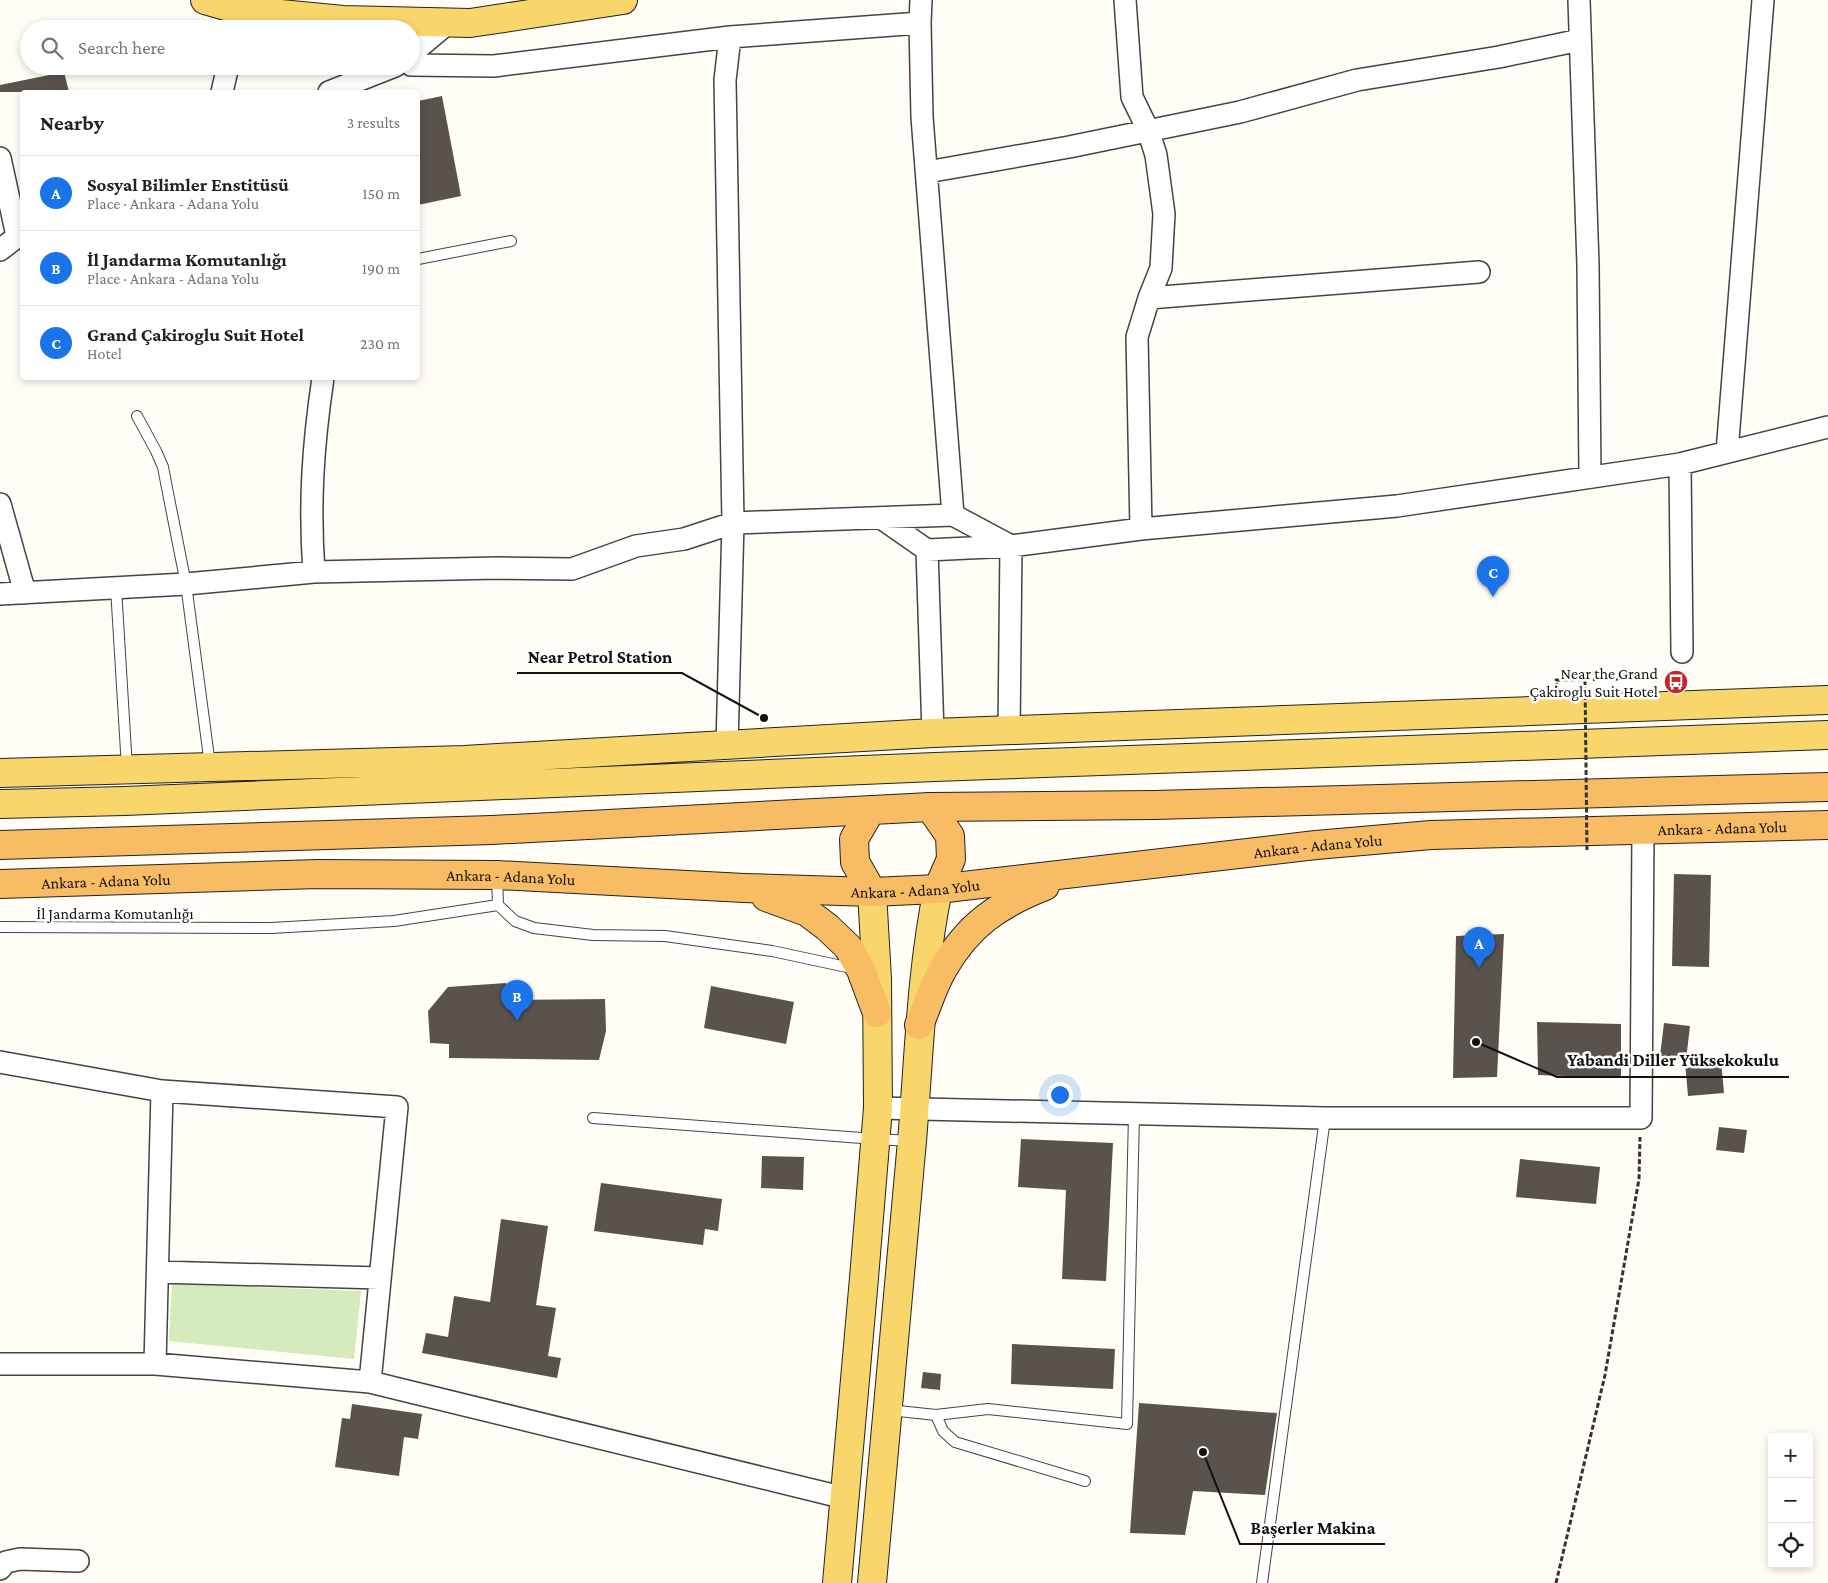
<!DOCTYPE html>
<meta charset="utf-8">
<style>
body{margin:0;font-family:"Crimson Pro",serif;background:#f2f2f2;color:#202124}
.controls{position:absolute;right:15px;bottom:15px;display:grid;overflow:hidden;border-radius:5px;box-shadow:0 2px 8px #0003}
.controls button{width:45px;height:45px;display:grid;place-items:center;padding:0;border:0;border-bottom:1px solid #e0e0e0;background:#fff;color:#202124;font:25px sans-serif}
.you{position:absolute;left:1059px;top:1094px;width:18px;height:18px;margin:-12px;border:4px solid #fff;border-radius:50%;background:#1a73e8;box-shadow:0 0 0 8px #1a73e833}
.badge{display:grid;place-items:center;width:32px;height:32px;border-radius:50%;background:#1a73e8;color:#fff;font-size:16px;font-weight:700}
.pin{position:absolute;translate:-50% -41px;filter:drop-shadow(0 1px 2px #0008)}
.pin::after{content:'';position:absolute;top:26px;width:18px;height:15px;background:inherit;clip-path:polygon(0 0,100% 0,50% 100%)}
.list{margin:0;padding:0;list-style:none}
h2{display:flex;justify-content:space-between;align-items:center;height:65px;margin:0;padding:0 20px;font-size:21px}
h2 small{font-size:16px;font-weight:400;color:#757577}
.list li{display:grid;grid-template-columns:32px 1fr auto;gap:15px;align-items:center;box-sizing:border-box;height:75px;padding:0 20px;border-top:1px solid #e0e0e0}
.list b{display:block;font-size:19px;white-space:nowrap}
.list p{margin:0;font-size:16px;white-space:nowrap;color:#757577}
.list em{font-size:16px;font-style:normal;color:#757577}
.icon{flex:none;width:28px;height:28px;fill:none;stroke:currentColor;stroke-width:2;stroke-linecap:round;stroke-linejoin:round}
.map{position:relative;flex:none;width:1828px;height:1583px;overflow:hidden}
.search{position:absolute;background:#fff;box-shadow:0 2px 8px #0003;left:20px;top:20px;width:400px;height:55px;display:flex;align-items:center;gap:12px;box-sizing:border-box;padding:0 18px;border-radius:28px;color:#757577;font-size:19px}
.panel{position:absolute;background:#fff;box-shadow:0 2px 8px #0003;left:20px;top:90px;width:400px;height:290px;border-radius:5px}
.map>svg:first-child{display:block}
.green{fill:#d5ebbd}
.building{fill:#5a524d}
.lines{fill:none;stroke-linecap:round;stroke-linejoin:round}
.service-casing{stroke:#444;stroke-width:12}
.minor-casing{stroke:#444;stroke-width:24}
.primary-casing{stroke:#222;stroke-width:30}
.trunk-casing{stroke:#222;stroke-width:30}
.path{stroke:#333;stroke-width:3;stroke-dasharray:5 2.5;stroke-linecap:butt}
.service{stroke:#fff;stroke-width:10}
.minor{stroke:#fff;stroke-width:21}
.primary{stroke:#f9d66b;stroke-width:28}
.trunk{stroke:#f7bc64;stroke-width:28}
.path-bridge{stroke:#333;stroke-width:3;stroke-dasharray:5 2.5;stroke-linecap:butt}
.labels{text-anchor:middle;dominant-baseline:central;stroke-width:5;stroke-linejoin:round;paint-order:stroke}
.poi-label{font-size:16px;fill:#111;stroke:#fff;text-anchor:end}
.street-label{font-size:16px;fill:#111;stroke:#fff}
.leader{fill:none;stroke:#111;stroke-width:2}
.callout-dot{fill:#111;stroke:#fff;stroke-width:2}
.callout-label{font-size:18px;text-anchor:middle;font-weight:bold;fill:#111;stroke:#fff;stroke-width:5;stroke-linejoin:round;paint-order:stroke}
</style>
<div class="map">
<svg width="1828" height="1583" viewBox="0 0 1828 1583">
<rect width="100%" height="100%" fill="#fffdf5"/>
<path class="green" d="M172 1284 361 1291 354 1359 169 1341Z"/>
<path class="building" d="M64 72 69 92H0V85Z
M442 96 461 196 418 205V101Z
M1674 874 1711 875 1709 967 1672 966Z
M1504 934 1497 1077 1453 1078 1456 936Z
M506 983 507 1000 605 999 606 1031 599 1060 449 1058V1044L430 1043 428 1011 448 987Z
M711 986 794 1002 786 1044 704 1028Z
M1537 1022 1621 1024V1078L1538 1075Z
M1664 1023 1690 1026 1686 1060 1660 1056Z
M1721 1060 1724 1093 1688 1096 1685 1062Z
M1719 1127 1747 1130 1744 1153 1716 1150Z
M1021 1139 1113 1143 1106 1281 1062 1279 1066 1190 1018 1187Z
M762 1156 804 1157 803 1190 761 1188Z
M1520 1159 1600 1167 1596 1204 1516 1197Z
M601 1183 722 1199 718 1231 705 1229 703 1245 594 1231Z
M501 1219 548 1226 536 1305 556 1308 548 1356 561 1358 557 1378 422 1353 426 1333 448 1337 454 1296 490 1302Z
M1012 1344 1115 1349 1113 1389 1011 1384Z
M923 1372 941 1374 940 1390 921 1388Z
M1139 1403 1277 1413 1265 1495 1193 1491 1185 1535 1130 1533Z
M352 1404 422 1414 418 1439 404 1437 399 1476 335 1467 342 1418 350 1419Z"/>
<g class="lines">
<g class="service-casing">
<path id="service" d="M418 259 511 241
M137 416 156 451 163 467 167 488 186 584 210 765
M116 588 127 768
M497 876 498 905 515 921 534 928 593 935 665 936 772 951 856 969
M0 927 271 928 394 921 498 905
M593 1118 875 1139 911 1141
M889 1410 936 1415 988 1409 1127 1424 1134 1114
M936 1415 943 1431 955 1442 1085 1481
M1262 1583 1325 1118"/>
</g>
<g class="minor-casing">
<path id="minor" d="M921 0 920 23 922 117 953 515
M1125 0 1132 97 1148 130 1156 155 1164 214 1161 268 1149 298
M1579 0 1588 265 1590 477
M236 29 241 0
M411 54 448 23
M411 65 494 66 730 37 920 23
M222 92 228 66
M329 92 395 66
M0 158 17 236
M927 172 1069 147 1240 112 1357 80 1499 57 1580 40
M0 250 22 233
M1727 452 1763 0
M1680 464 1682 652
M0 504 25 593
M881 518 927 550 1011 546 1141 529 1397 506 1680 464 1828 427
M1141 529 1137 337 1149 298 1479 272
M927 550 933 733
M314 572C309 504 313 445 323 378
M0 594 186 584 314 572 498 568 572 569 636 546 684 539 733 523 953 515 1011 546 1009 731
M727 745 733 523 725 80 730 37
M0 1062 162 1091 397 1107 370 1382
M878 1108 1325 1118H1641L1643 831
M158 1272 380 1278
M0 1364H155L162 1091
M155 1364 370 1382 845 1498
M0 1569 6 1562 20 1559 78 1561"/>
</g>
<g class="primary-casing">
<path id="primary" d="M205 0 240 10 343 20 470 23 623 0
M0 773 464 760 933 733 1828 700
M0 804 125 801 935 767 1828 735
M837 1583 864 1278 878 1108 877 979 872 892
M872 1583C885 1436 899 1289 912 1141 919 1057 921 972 938 889"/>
</g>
<g class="trunk-casing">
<g id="trunk">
<path d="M930 807 950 836 951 859 938 889"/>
<path d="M871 810 854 839 855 862 872 892"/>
<path d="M0 845 492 830 930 807 1155 805 1828 787"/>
<path id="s1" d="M0 884 318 874 497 875 744 888 872 892 938 889 1316 845 1431 835 1828 825"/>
<path d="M766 897 807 912 827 927 848 947 861 970 877 1013"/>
<path d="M919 1025C927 1007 933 986 943 969 968 925 999 904 1045 886"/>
</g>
</g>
<path class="path" d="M1557 688 1556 680 1618 679
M1556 1583 1605 1375 1639 1179 1640 1137"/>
<use href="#service" class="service"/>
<use href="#minor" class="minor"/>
<use href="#primary" class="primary"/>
<use href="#trunk" class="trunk"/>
<path class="path-bridge" d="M1585 680 1587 852"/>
</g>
<defs>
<g id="bus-disc" transform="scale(1.25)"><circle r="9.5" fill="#c4262e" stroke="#fff"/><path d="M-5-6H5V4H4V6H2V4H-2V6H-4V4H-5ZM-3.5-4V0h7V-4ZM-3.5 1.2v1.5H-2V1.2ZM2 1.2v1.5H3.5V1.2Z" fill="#fff"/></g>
</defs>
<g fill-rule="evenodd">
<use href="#bus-disc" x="1676" y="682"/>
</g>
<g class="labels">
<g class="poi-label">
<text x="1658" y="673">Near the Grand<tspan x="1658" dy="18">Çakiroglu Suit Hotel</tspan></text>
</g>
<g class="street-label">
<text stroke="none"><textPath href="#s1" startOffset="1726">Ankara - Adana Yolu</textPath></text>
<text stroke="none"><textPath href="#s1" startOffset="1321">Ankara - Adana Yolu</textPath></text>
<text stroke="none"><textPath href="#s1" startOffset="511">Ankara - Adana Yolu</textPath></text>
<text stroke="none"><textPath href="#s1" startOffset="106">Ankara - Adana Yolu</textPath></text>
<text stroke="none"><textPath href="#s1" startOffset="916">Ankara - Adana Yolu</textPath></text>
<text x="115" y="913">İl Jandarma Komutanlığı</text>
</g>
</g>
<path class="leader" d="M764 718L682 673H517M1476 1042L1557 1077H1789M1203 1452L1240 1544H1385"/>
<g class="callout-dot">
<circle cx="764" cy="718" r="5"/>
<circle cx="1476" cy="1042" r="5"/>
<circle cx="1203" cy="1452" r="5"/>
</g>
<g class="callout-label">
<text x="600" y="663">Near Petrol Station</text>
<text x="1673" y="1066">Yabandi Diller Yüksekokulu</text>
<text x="1313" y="1534">Başerler Makina</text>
</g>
</svg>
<div class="controls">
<button>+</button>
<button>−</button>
<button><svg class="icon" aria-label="locate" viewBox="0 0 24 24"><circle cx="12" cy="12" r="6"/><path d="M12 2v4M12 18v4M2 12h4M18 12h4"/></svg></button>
</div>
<div class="you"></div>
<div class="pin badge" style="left:1479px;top:968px">A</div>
<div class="pin badge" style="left:517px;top:1021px">B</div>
<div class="pin badge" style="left:1493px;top:597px">C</div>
<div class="search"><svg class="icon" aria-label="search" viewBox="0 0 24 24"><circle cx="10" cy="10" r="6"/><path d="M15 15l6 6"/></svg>Search here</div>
<section class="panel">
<h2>Nearby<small>3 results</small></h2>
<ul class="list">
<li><span class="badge">A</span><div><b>Sosyal Bilimler Enstitüsü</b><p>Place · Ankara - Adana Yolu</p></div><em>150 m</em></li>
<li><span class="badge">B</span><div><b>İl Jandarma Komutanlığı</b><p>Place · Ankara - Adana Yolu</p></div><em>190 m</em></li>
<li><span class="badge">C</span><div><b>Grand Çakiroglu Suit Hotel</b><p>Hotel</p></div><em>230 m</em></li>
</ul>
</section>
</div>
